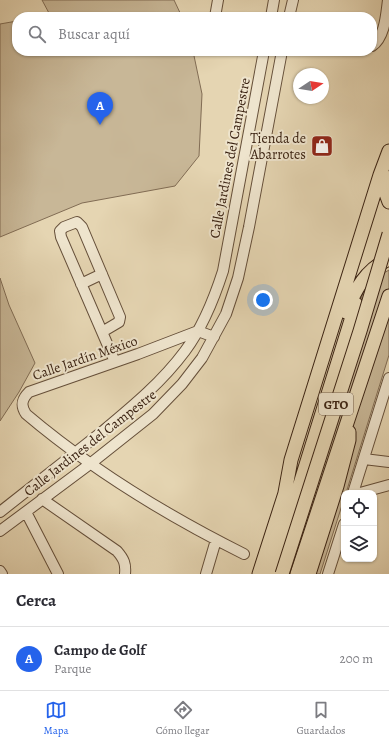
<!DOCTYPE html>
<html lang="es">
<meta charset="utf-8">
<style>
body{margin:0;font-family:Alegreya,serif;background:#f7f7f7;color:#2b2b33}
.controls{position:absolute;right:12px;bottom:12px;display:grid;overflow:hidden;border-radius:8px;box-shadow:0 1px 3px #0004}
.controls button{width:36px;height:36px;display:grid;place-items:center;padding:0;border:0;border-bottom:1px solid #e1e1e2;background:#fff;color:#2b2b33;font:20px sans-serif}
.compass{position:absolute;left:293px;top:68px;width:36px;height:36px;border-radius:50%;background:#fff;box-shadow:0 1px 3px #0004;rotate:78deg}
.you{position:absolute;left:263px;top:300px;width:14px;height:14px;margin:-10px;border:3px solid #fff;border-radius:50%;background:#1a73e8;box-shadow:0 0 0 6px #1a73e833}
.badge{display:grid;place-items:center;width:26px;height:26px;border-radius:50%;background:#2563eb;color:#fff;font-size:13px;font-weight:700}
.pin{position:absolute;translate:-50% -33px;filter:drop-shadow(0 1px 2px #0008)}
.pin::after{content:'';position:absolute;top:21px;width:14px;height:12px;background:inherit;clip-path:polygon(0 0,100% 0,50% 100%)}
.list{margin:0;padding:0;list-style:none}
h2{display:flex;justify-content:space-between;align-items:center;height:52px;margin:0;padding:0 16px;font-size:17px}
h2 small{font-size:13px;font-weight:400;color:#7c7c81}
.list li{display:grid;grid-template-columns:26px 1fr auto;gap:12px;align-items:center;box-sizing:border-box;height:64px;padding:0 16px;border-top:1px solid #e1e1e2}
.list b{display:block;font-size:15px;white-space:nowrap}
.list p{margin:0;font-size:13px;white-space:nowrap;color:#7c7c81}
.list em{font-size:13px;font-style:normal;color:#7c7c81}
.icon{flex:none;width:22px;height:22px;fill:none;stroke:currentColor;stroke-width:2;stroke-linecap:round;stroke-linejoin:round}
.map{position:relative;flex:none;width:389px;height:574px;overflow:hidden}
.search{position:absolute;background:#fff;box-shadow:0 1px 3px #0004;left:12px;right:12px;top:12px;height:44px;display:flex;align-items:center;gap:10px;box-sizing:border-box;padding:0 14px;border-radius:16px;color:#7c7c81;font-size:15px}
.sheet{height:116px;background:#fff}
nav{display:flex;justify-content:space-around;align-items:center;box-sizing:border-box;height:56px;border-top:1px solid #e1e1e2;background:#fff;font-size:11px;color:#7c7c81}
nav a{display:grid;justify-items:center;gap:2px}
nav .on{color:#2563eb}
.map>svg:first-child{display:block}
.green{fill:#c8b797;stroke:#816c54}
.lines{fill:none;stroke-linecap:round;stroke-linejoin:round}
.minor-casing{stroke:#654f3a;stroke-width:12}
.major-casing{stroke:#3a2212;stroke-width:15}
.minor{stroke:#eee4cd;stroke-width:10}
.major{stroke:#e5d5b2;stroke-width:13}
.major-bridge-casing{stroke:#3a2212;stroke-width:15;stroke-linecap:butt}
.major-bridge{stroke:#e5d5b2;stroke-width:13}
.labels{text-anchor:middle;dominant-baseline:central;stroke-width:4;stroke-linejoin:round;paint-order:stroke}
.shield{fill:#eee4cd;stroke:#705c4a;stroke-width:1}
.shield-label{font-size:13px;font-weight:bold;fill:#3a2212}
.poi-label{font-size:14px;fill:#3a2212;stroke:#eee4cd;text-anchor:end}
.street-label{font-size:14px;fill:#3a2212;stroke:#eee4cd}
</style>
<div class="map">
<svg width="389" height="574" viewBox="0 0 389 574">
<rect width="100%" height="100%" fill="#e5d5b2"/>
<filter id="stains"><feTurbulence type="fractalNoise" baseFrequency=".005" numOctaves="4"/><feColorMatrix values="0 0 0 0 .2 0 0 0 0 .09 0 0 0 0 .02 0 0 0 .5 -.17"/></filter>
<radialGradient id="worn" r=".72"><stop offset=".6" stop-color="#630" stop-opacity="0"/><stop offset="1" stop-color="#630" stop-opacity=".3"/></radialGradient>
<path class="green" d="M42 0H174L182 17H38L50 15Z
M17 21V51H193L202 94 199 156 175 186 82 203 0 237V24Z
M389 270V355L346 493H344V499L320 574H266L317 439 366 283Z
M0 278 9 305 35 363 19 392 0 421Z"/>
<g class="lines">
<g class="minor-casing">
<path id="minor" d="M215 17 218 0
M271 17 274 0
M289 17 293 0
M372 46C385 37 386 15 388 0
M81 284 102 274
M102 332 119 322 120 317 82 227 77 222 64 227 60 231 61 237 112 355 115 362
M214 337 198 331 138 354 29 392C22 399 20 405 26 414 92 470 166 515 244 554
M364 459 389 462
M353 493 389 378
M360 493 389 485
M42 499 117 551C124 559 126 564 125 574
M0 512C34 485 69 458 103 431 133 406 162 382 185 351 203 327 214 299 223 271L264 51
M26 512 58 574
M0 531 90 464 153 414 182 384 202 358 226 314 238 278 249 227 282 51
M0 571 2 574
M206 574 216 540
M328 574 344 524"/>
</g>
<g class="major-casing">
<path id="major" d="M383 174 385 191 389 202
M346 312C355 290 366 269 389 259
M284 498 291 460 380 175 389 151
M259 574 286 490
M272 574 356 304
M297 574C327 481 359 389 389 296
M309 574 337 486 349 440V432"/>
</g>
<use href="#minor" class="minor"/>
<use href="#major" class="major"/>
<g class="major-bridge-casing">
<path id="major-bridge" d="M282 574 360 331 389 234"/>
</g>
<use href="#major-bridge" class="major-bridge"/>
</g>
<defs>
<g id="shop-square" transform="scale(1.15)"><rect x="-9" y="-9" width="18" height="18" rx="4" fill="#8f2418" stroke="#eee4cd"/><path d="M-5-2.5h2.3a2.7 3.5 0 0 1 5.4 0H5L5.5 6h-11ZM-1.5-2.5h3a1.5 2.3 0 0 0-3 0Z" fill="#fff"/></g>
</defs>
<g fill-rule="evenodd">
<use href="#shop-square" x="322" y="146"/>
</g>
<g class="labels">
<rect class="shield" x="319" y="393" width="34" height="22" rx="3"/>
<g class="shield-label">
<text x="336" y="404">GTO</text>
</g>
<g class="poi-label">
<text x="306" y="138">Tienda de<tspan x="306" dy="16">Abarrotes</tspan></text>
</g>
<g class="street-label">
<text transform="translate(230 158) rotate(-79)">Calle Jardines del Campestre</text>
<text transform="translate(85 358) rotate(-19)">Calle Jardín México</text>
<text transform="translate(90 443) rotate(-38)">Calle Jardines del Campestre</text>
</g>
</g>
<rect width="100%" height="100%" filter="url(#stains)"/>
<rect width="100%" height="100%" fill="url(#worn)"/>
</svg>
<div class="controls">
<button><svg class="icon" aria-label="locate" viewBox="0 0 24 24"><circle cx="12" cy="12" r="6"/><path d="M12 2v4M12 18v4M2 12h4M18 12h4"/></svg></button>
<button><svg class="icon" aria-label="layers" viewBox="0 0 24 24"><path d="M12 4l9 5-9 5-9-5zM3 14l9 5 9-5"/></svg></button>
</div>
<svg class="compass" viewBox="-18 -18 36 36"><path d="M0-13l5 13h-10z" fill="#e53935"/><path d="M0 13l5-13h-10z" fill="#7c7c81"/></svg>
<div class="you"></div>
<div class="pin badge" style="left:100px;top:125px">A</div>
<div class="search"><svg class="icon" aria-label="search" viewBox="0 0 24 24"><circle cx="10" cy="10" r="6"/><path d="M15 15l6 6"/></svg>Buscar aquí</div>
</div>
<section class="sheet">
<h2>Cerca<small></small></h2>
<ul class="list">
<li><span class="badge">A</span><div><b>Campo de Golf</b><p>Parque</p></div><em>200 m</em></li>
</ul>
</section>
<nav>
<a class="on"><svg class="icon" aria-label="map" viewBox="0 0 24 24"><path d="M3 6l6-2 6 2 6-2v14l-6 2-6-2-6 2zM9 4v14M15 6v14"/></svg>Mapa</a>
<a><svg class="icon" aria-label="directions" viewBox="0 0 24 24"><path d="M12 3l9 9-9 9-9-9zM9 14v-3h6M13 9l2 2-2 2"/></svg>Cómo llegar</a>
<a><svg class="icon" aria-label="saved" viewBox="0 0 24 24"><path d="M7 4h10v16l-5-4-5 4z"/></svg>Guardados</a>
</nav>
